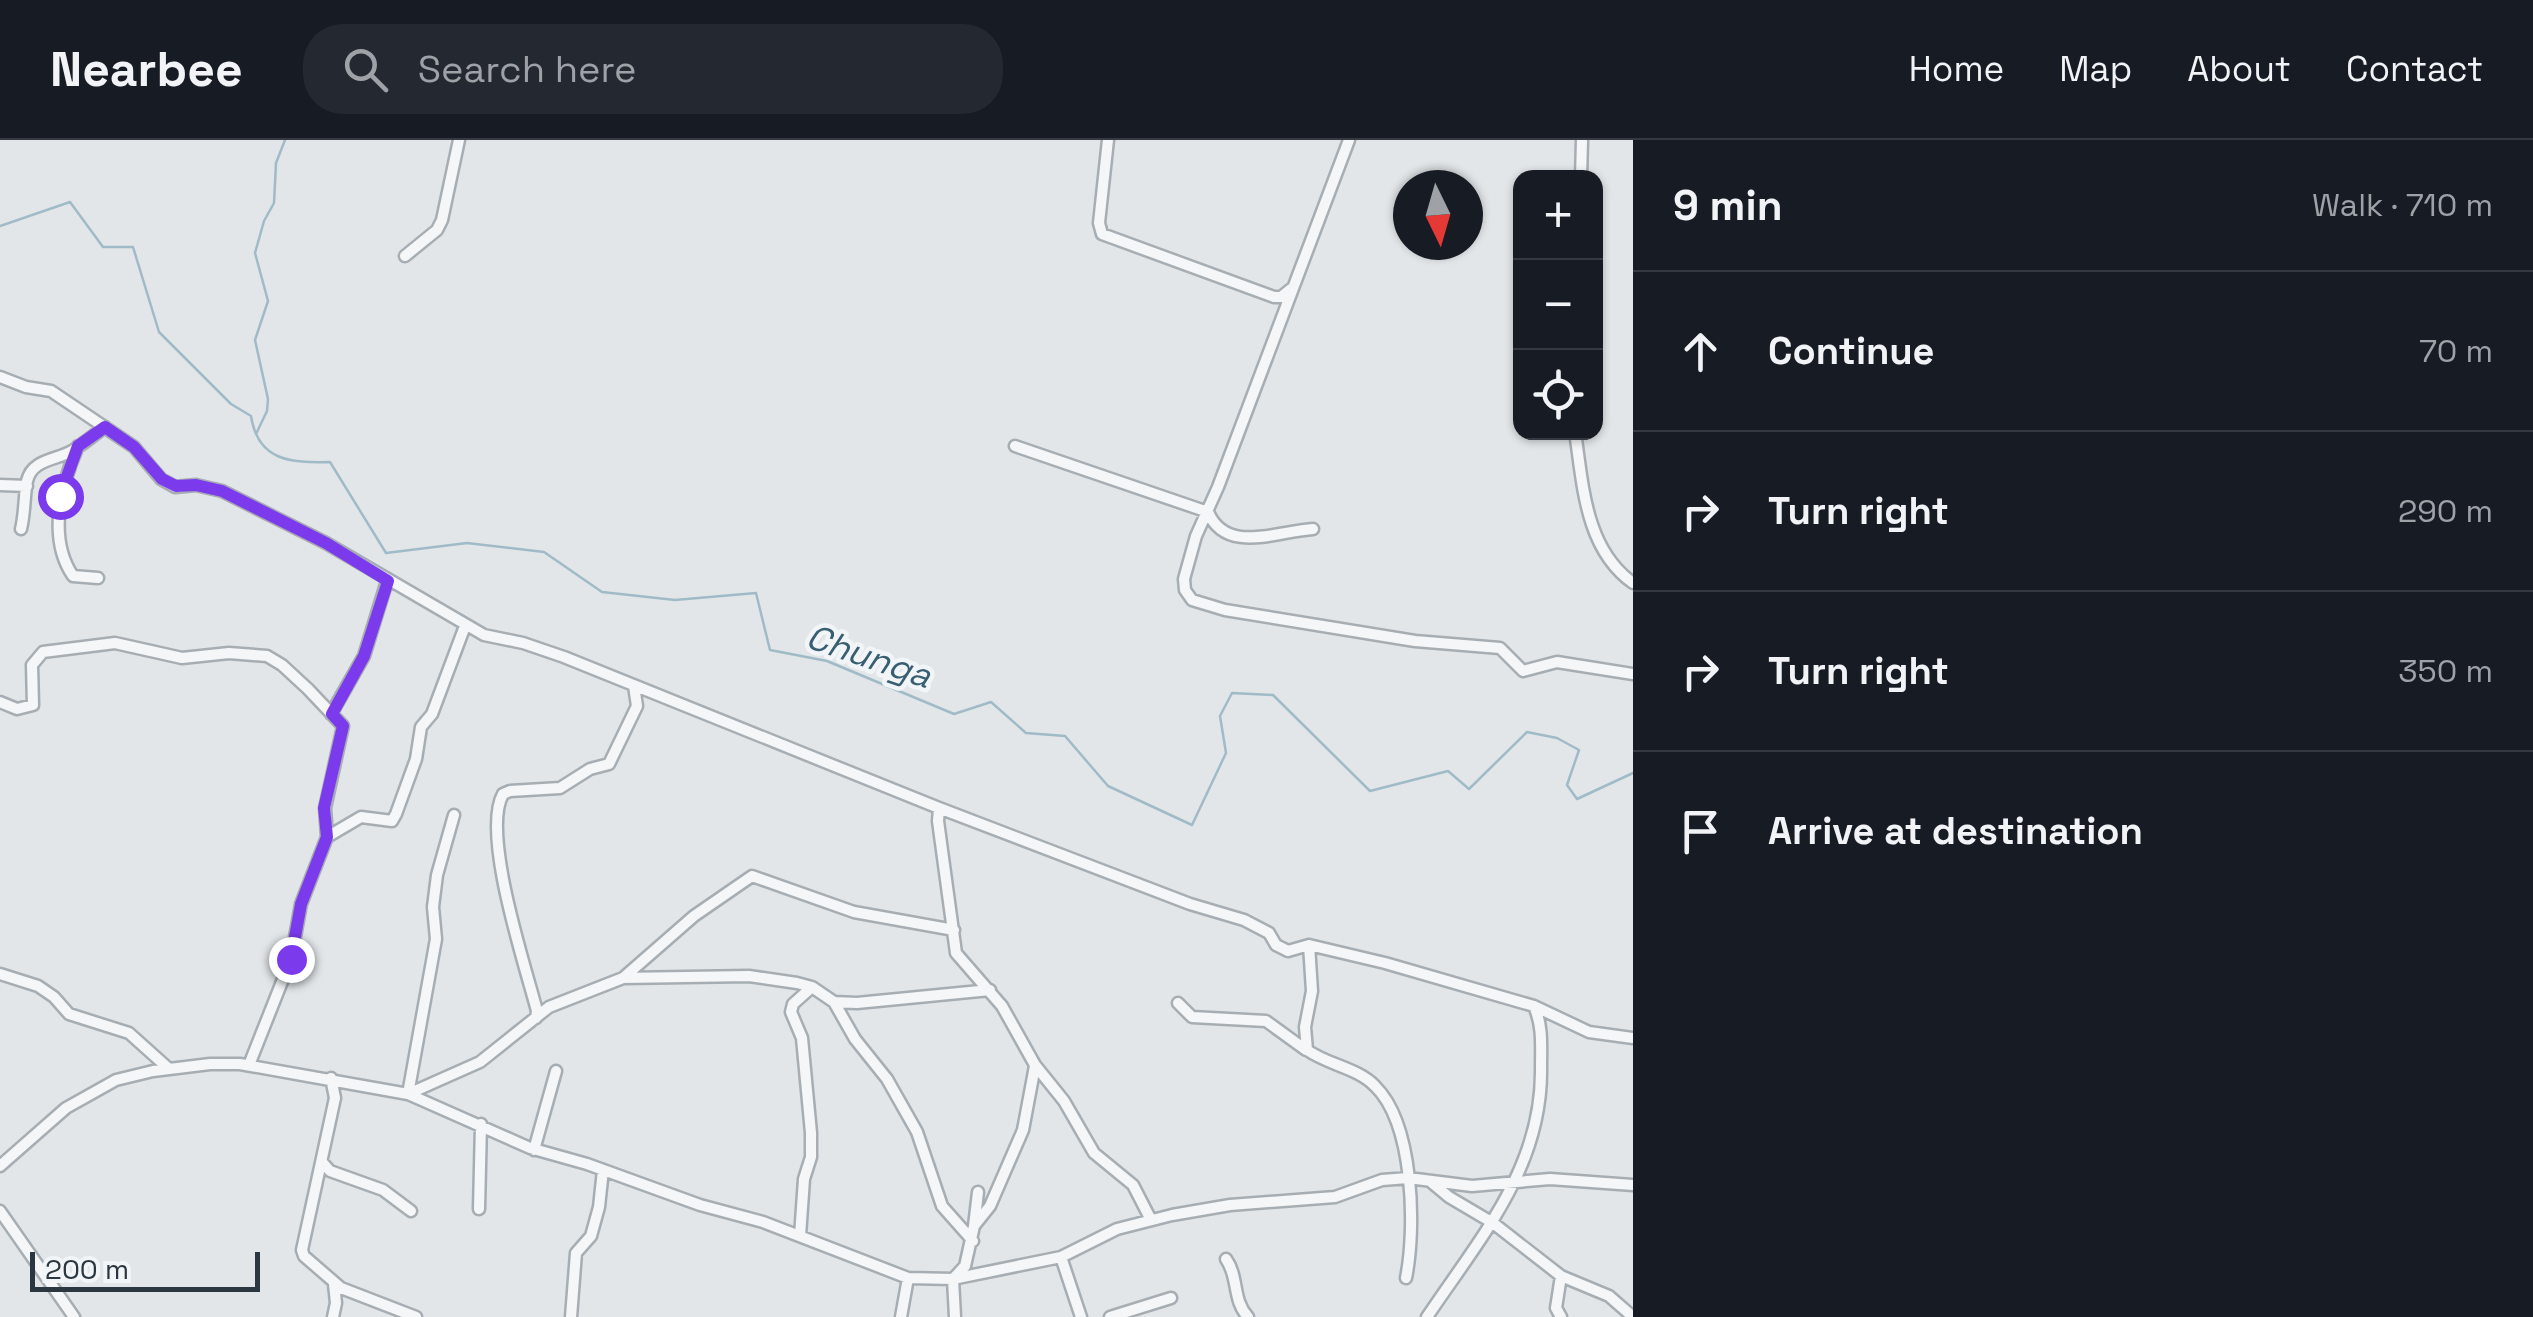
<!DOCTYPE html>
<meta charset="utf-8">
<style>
body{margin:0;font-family:"Space Grotesk",sans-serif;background:#242831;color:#f1f3f6}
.controls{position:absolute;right:30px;top:30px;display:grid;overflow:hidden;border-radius:20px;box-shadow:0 2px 8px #0004}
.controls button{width:90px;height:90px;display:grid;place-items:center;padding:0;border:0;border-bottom:2px solid #363941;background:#171b24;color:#f1f3f6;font:50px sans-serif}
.compass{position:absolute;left:1393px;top:30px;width:90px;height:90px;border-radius:50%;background:#171b24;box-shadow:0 2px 8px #0004;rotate:175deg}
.scale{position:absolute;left:30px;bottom:25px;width:230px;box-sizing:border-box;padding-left:10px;border:5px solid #2b3740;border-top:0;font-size:28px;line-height:35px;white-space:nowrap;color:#2b3740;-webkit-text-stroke:8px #f2f5f7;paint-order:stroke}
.stop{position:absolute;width:30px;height:30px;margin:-22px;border:8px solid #7c3aed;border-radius:50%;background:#fff}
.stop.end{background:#7c3aed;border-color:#fff;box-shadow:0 2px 10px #0008}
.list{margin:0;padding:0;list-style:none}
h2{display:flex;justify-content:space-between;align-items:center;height:130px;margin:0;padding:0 40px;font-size:42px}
h2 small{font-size:32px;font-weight:400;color:#9ea1a6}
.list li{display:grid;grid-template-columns:65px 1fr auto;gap:30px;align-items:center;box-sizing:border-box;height:160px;padding:0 40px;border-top:2px solid #363941}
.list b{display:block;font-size:38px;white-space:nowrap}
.list em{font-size:32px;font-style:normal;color:#9ea1a6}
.icon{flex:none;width:55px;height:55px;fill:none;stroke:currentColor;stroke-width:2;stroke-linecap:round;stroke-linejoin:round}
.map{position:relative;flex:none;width:1633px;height:1177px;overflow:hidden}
header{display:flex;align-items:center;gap:60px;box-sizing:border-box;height:140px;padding:0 50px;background:#171b24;border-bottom:2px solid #363941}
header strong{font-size:48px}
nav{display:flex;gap:55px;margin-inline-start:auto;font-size:35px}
.search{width:700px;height:90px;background:#242831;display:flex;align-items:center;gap:25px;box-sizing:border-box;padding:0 35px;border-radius:40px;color:#9ea1a6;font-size:38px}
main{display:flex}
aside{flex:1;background:#171b24}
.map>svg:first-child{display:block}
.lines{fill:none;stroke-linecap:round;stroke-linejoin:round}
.stream{stroke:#a0bbc7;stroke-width:2.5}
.minor-casing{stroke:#a7aeb3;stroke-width:15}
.minor{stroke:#f4f6f8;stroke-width:10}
.route{stroke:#7c3aed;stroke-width:12}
.labels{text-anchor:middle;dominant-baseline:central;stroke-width:9;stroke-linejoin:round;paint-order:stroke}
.water-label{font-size:35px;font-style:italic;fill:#385e72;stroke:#f2f5f7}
</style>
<header>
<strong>Nearbee</strong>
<div class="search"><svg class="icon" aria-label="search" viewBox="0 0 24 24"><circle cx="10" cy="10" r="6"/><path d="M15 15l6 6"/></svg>Search here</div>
<nav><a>Home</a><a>Map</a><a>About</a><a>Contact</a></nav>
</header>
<main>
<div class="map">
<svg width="1633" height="1177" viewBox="0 0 1633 1177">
<rect width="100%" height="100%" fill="#e2e6e9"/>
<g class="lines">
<path class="stream" d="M0 86 70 62 103 107H133L159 192 231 264 251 276C258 321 290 323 330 322L386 413 467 403 544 412 602 452 675 460 756 453 770 510 827 521 954 574 991 562 1026 593 1065 596 1108 646 1192 685 1226 613 1220 576 1232 553 1273 555 1370 651 1448 631 1469 649 1527 592 1557 598 1579 610 1567 645 1577 659 1633 633
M256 294 267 271 268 259 255 200 268 161 255 113 264 81 274 63 276 23 285 0"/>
<g class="minor-casing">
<path id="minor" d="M1108 0 1099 83 1102 94 1274 157H1281L1291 149
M1349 0 1218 347 1196 396 1184 439 1185 450 1192 460 1225 470 1415 501 1500 508 1523 531 1557 522 1633 534
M1581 38 1582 0
M405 116 437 90 442 80 459 0
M0 237 26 247 51 251 134 307 161 339 175 347 196 345 222 351 326 403 484 495 523 503 564 517 939 668 1190 764 1244 780 1269 793 1276 805 1288 811 1309 805 1385 823 1534 866 1589 892 1633 898
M1575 292C1583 345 1585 409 1633 443
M78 306C61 345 47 398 73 436L98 438
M1015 306 1208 372C1226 415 1278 391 1313 389
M0 345 27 346
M21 389C25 373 24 356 27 341 32 319 57 320 72 311 83 304 94 295 105 287
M0 562 17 569 33 565 32 525 43 512 115 503 182 518 229 513 267 516 282 525 308 549 343 586 325 668 327 697
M331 574 364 516 387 441
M939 668 938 681 956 813 1002 866 1035 925 1064 961 1094 1013 1133 1045 1151 1080
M1309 805 1312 851 1305 887 1307 910C1328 925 1358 928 1375 946 1414 984 1416 1088 1406 1138
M0 834 38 846 54 857 69 874 129 893 168 928
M623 838 749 836 797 843 812 847 834 862 857 863 990 850
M834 862 855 899 887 939 917 992 942 1066 973 1101
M1178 863 1192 877 1266 881 1306 910
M536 878 537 871C525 825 481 693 503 654L510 651 560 648 590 629 609 624 637 566 634 546
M249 925 291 819 301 764 327 697 361 677 392 681 396 674 416 619 421 587 432 574 465 486
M331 938 335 958 302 1110 304 1116 341 1148 416 1177
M408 954 480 922 549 867 623 838 694 776 752 736 854 772 954 790
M408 954 436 799 433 767 437 735 454 675
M534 1010 556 931
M322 1022 330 1031 383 1050 411 1071
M0 1026 66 968 116 940 153 931 210 924H240L408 954 530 1008 587 1024 700 1065 763 1082 908 1138 953 1139 1061 1117 1117 1089 1172 1075 1230 1065 1335 1057 1382 1040 1408 1038 1472 1046 1550 1039 1633 1045
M1431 1042 1449 1057 1493 1083 1561 1136 1556 1168 1561 1177
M479 1069 481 984
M0 1071 74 1177
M974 1086 978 1052
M800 1096 804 1039 811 1017V993L802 898 791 872 793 864 812 847
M1061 1117 1081 1177
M1226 1119C1239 1137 1232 1160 1248 1177
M1561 1136 1609 1156 1633 1177
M333 1177 336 1163 334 1144
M571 1177 576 1113 591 1096 599 1067 603 1030
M901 1177 908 1138
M955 1177 953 1139 965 1126 974 1086 990 1066 1023 990 1035 926
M1110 1177 1171 1158
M1427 1177C1480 1098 1543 1027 1541 927 1541 905 1543 887 1534 866"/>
</g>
<use href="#minor" class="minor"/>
</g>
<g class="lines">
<path class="route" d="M60 356 78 306 105 287 134 307 162 339 176 346 196 345 222 351 326 403 388 441 364 516 332 574 343 586 324 668 327 697 301 764 291 819"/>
</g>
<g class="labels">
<g class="water-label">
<text transform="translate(869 516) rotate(19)">Chunga</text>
</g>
</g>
</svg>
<div class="controls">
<button>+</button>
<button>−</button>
<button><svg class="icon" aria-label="locate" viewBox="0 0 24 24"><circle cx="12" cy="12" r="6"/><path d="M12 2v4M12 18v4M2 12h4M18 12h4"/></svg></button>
</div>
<svg class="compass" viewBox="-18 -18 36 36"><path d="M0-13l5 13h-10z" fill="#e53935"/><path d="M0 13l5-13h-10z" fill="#9ea1a6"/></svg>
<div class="scale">200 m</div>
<div class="stop" style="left:60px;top:356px"></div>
<div class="stop end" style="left:291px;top:819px"></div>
</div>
<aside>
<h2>9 min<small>Walk · 710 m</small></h2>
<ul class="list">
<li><svg class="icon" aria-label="ahead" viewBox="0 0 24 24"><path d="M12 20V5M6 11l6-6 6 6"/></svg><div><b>Continue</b></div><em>70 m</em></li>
<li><svg class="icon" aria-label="right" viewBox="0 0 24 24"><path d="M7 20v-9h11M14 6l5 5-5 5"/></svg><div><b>Turn right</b></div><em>290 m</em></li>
<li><svg class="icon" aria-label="right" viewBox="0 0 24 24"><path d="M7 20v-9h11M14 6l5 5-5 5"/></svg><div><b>Turn right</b></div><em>350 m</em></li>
<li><svg class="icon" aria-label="arrive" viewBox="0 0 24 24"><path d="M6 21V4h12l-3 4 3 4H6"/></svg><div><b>Arrive at destination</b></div></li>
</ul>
</aside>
</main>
